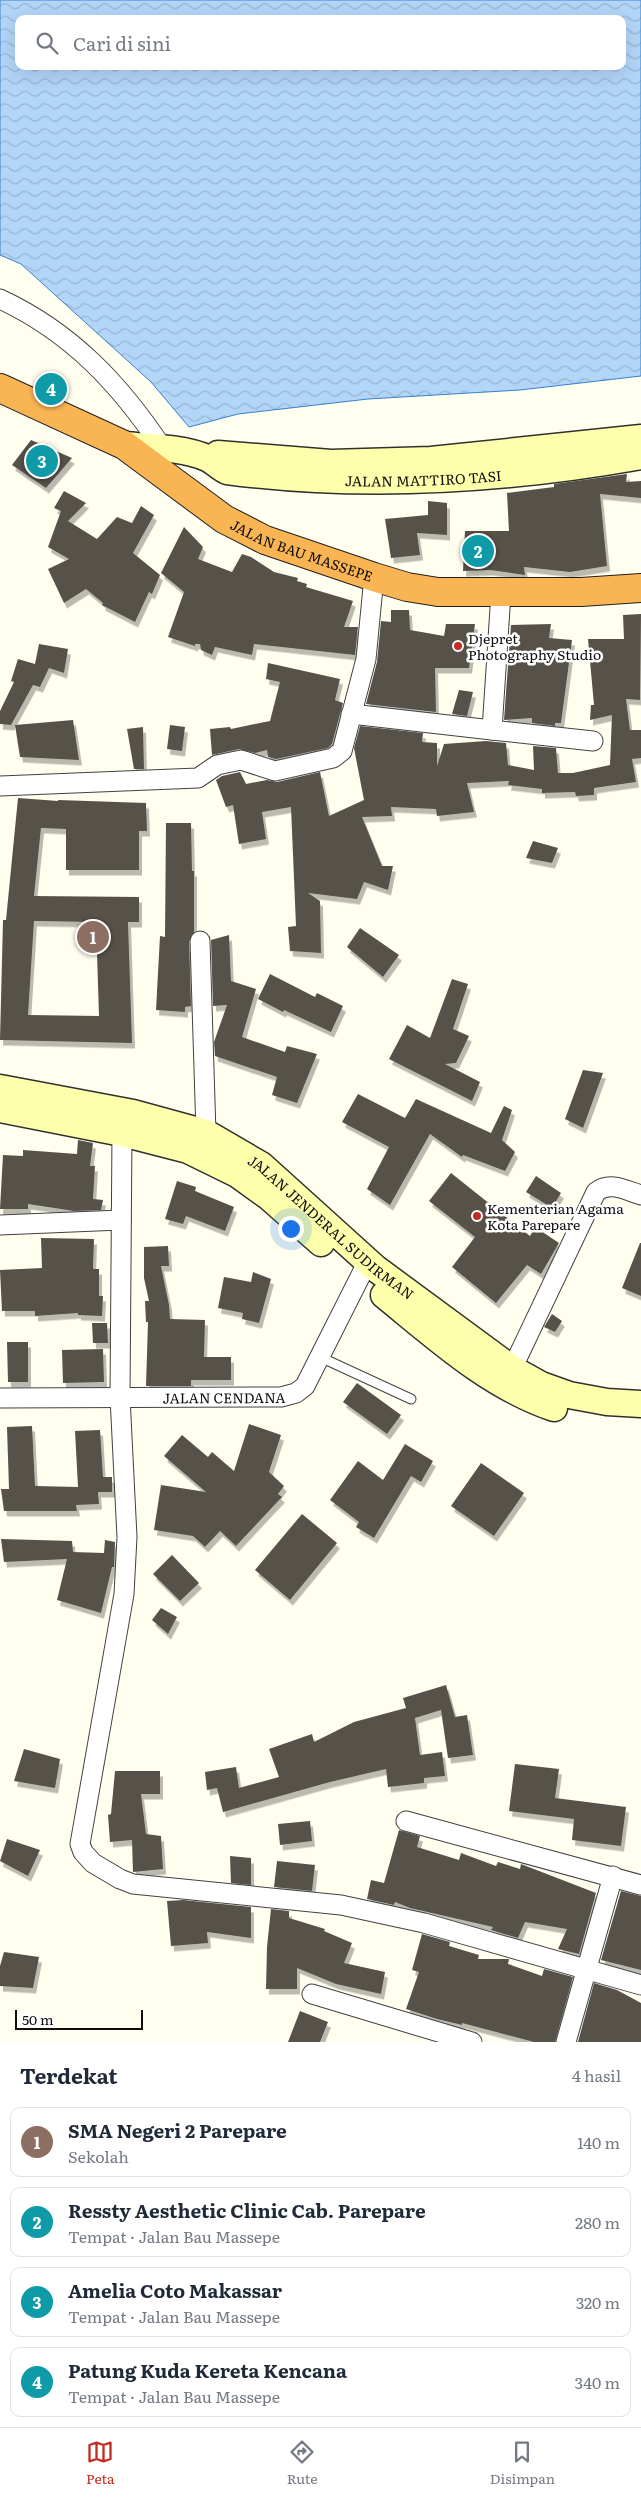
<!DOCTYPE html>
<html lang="id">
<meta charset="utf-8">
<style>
body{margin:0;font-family:Literata,serif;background:#f2f2f3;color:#1f2937}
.scale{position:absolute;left:15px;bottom:12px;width:128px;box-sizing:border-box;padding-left:5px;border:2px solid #0e0e0e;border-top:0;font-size:14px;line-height:18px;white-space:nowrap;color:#0e0e0e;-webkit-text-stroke:4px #fff;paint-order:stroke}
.you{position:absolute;left:290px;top:1228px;width:18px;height:18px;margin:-12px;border:4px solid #fff;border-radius:50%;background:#1a73e8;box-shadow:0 0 0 8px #1a73e833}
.badge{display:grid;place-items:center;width:32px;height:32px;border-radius:50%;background:#c32d21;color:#fff;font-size:16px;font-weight:700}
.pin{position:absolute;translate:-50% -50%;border:2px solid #fff;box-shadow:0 1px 5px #0006}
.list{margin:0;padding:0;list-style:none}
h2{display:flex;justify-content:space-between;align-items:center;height:65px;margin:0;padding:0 20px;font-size:21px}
h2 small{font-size:16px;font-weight:400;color:#747a83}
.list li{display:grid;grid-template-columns:32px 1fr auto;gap:15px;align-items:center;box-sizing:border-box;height:70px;margin:0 10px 10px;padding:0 10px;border:1px solid #e0e1e3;border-radius:10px}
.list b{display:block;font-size:19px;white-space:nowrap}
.list p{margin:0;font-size:16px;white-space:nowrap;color:#747a83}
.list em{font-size:16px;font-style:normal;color:#747a83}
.icon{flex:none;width:28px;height:28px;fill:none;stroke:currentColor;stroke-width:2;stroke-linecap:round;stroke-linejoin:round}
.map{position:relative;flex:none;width:641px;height:2042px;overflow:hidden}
.search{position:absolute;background:#fff;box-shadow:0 5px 20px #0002;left:15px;right:15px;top:15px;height:55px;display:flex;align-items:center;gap:12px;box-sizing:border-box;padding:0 18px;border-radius:10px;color:#747a83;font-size:19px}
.sheet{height:385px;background:#fff}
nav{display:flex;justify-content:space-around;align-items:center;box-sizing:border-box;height:70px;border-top:1px solid #e0e1e3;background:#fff;font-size:14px;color:#747a83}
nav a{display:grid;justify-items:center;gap:2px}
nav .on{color:#c32d21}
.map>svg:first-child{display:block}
.water{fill:url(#water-waves);stroke:#3680d2;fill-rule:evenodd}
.building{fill:#57514a;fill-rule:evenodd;filter:url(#shadow)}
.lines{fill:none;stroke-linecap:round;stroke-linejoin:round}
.lane-casing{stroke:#414141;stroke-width:11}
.street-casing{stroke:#414141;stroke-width:21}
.secondary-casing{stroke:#303030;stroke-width:29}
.highway-casing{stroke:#1f1f1f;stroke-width:30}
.lane{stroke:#fff;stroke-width:9}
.street{stroke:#fff;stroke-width:19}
.secondary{stroke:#feffaa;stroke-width:26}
.highway{stroke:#f9b453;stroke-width:28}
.poi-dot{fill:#c32d21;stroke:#fff;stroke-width:2}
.labels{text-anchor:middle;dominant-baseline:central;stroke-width:5;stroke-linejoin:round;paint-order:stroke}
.street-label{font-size:14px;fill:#0e0e0e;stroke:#fff}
.poi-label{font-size:14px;fill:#0e0e0e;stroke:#fff;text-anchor:start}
</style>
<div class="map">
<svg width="641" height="2042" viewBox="0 0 641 2042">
<defs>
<pattern id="water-waves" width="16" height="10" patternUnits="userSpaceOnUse" patternTransform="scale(1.25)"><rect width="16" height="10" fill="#b2d5f8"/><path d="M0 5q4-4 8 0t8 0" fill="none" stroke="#98b6d3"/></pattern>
<filter id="shadow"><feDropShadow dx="3" dy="5.5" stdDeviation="0" flood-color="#0004"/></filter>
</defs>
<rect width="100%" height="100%" fill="#fffeef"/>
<path class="water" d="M0 0H641V376L520 390 368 399 238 414 189 427 151 382 21 264 0 255ZM19 19H622V66H19Z"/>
<path class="building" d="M31 440 72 458 46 488 12 465Z
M627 474 626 482 641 481V498L600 494 607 566 570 572 524 567 525 575 490 570 463 571 465 531H509L507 493 554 487V484Z
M64 491 86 503 68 521 97 539 117 517 132 523 141 506 154 515 133 553 160 575 152 594 149 592 135 622 102 605 103 603 86 589 64 603 48 569 69 559 48 547 61 511 54 508Z
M428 501 447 503V535L417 533 420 555 391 558 385 519 428 515Z
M184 527 203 547 198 559 232 572 242 554 251 557 274 572 298 578 297 581 307 584 306 587 353 601 344 627H358L355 655 254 644 252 655 215 647 212 655 201 650 200 644H195V646L168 637 184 592 161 573Z
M391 610H409L410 630 444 636 446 624H475L469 668H435L436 712 366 704 377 662 381 621 391 622Z
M641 614 640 700 626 699 630 730H641V758L632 759 636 782 594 788V795L576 796 575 792 542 793V789L508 785 509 781 467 783 474 812 437 816 436 809 391 807 392 816 362 817 382 866H393L388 890 364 882 357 899 308 893 320 901 321 953 290 951 288 927 296 926 291 807 262 812 266 839 239 844 233 805 226 807 216 780 222 776 240 772 246 784 267 780 277 782 320 772 329 816 364 800 354 748 360 726 423 733 422 742 437 743V766L444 744 486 741 506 743 508 765 534 770 533 746 556 748 558 773H573L610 765 612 715 590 720 591 705H594L588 639H624L623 615Z
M551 624 549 638 572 640 561 723H555V726L532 723V718L504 720 511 625Z
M39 644 68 649 64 673 49 668 40 687 33 685 11 725 0 724V711L14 682 11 681 18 659 35 664Z
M268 663 340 679 335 700 343 703 332 744 328 748 276 759 268 757 267 750 255 753 239 749 212 755 210 729 230 727 231 729 270 721 280 682 266 679Z
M459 690 473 692 467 716 452 714Z
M73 720 79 760 20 757 15 725Z
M170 725 185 727 182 751 167 749Z
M143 727 144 769H134L127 729Z
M18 798 58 801V800L146 803 147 831H139V870H66V829L41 828 34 896 139 897V922H128L132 1043 0 1040 3 920H6ZM34 921 96 922 99 1016 28 1015Z
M166 823H191L192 871H194V932L189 941 191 1006 185 1007V1012L156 1010 160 936 165 937Z
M533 841 558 848 552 863 526 858Z
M360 928 399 955 383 977 347 947Z
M229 935 231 981 256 989 242 1037 285 1052 287 1046 317 1054 297 1103 272 1095 277 1077 215 1056 214 1042 227 1005 213 1006 211 940Z
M270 974 315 997 317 993 343 1006 331 1032 284 1010 283 1012 258 999Z
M452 979 468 984 453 1029 469 1036 456 1063 445 1064 480 1082 472 1101 389 1059 407 1025 430 1038Z
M583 1070 603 1073 583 1128 565 1119Z
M358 1094 405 1118 416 1099 491 1133 504 1106 512 1110 502 1140 515 1152 505 1171 463 1155 462 1157 430 1134 390 1205 367 1189 389 1147 342 1122Z
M78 1140 93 1143 90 1166H95L93 1199 103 1200 101 1210 74 1211 28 1204V1209H0L3 1155 23 1156V1150L77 1154Z
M451 1173 530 1236 535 1227 559 1243 541 1274 527 1265 496 1303 452 1267 475 1237 429 1201Z
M536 1176 561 1193 552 1208 526 1192Z
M177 1181 196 1187 195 1191 234 1207 225 1231 186 1216 183 1224 165 1219Z
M41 1238 94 1239 93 1269H99V1296H103L102 1316 78 1315V1313L35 1316V1311H2L0 1270 42 1268Z
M640 1243H641V1296L622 1288Z
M168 1246 169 1266H161L169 1305 170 1319 205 1320 204 1357H231V1380H191V1386H146L148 1322H146L145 1301H149L144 1278V1247Z
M253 1272 271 1279 259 1323 242 1319 243 1313 218 1308 224 1277 251 1282Z
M552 1314 562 1321 555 1332 544 1327Z
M92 1323H107L108 1343H93Z
M7 1342H28V1382H8Z
M103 1349 104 1382 63 1383 62 1350Z
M357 1383 401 1415 387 1434 343 1402Z
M249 1424 281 1435 269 1472 284 1486 278 1494 282 1497 236 1546 220 1531 205 1547 193 1536 154 1530 161 1485 206 1492 164 1456 182 1435 208 1457 212 1452 234 1471Z
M32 1426 35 1486 78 1487 75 1431 100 1430 103 1477H112V1492H98L99 1504 76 1505 77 1511H4L1 1489H9L7 1427Z
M405 1444 433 1461 421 1482 411 1476 374 1538 356 1527 359 1522 330 1500 358 1461 383 1480Z
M481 1463 524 1493 494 1536 451 1506Z
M302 1514 337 1543 290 1600 255 1570Z
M1 1539 72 1541 73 1552 104 1553 105 1540 115 1542 114 1567H112L101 1613 57 1600 67 1559 4 1562Z
M172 1555 199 1583 180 1601 153 1574Z
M161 1608 177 1617 168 1634 152 1620Z
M446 1685 455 1717 467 1715 473 1755 448 1758 441 1710 415 1718 420 1755 442 1752 445 1776 424 1778V1783L388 1787 386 1769 330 1782 223 1812 217 1788 207 1790 205 1772 236 1767 239 1788 279 1777 269 1749 312 1734 314 1742 354 1722 406 1708 403 1698Z
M24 1749 60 1759 55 1788 14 1781Z
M515 1764 559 1769 555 1798 626 1807 621 1846 572 1840 574 1819 509 1811Z
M115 1771H160V1794H141L146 1834 161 1836 163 1869 133 1872 132 1840 110 1842 108 1815 111 1814Z
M310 1821 312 1841 280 1845 278 1824Z
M399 1830 420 1836 417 1847 459 1860 461 1853 496 1866 498 1862 520 1869 521 1864 596 1893 579 1954 558 1949 567 1929 525 1922 518 1938 491 1930 493 1927 410 1908 395 1902 394 1905 367 1899 371 1880 384 1883Z
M7 1839 40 1850 28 1876 0 1861Z
M230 1856 251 1858V1885L231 1883Z
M277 1861 315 1865 312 1891 274 1887Z
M621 1891 641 1896V1970L601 1960Z
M183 1900 251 1907V1938L207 1932 208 1943 171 1946 167 1901Z
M271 1909 289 1911V1918L325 1929 324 1931 352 1943 344 1963 385 1972 381 1994 336 1984 297 1968V1989H266L267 1947Z
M422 1934 450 1942 449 1946 479 1955 478 1959H509L508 1964 542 1976 544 1969 573 1977 555 2042H534L462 2023V2025L437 2019 406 2009 419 1972 412 1970Z
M4 1952 39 1957 33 1988 0 1986V1966Z
M594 1983 617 1990 641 2003V2042H578Z
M300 2011 328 2022 320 2042H288Z"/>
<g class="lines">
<g class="lane-casing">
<path id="lane" d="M320 1357 411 1399"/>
</g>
<g class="street-casing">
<g id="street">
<path d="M0 299C71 332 120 384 163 449"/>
<path d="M501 593 492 730 593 741"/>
<path d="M351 714 492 730"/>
<path d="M0 786 198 778 217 765 241 760 275 771 333 758 342 751 366 659 374 577"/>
<path d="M200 941 206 1133"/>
<path d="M122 1133 120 1397 127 1537 124 1594 80 1844 83 1852 93 1863 120 1879 133 1884 341 1905 424 1923 641 1985"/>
<path d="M0 1225 121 1220"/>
<path d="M512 1369 596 1192C610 1181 625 1190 641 1195"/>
<path id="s1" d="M0 1398 281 1397 296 1393 305 1386 368 1261"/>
<path d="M406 1821 641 1885"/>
<path d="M312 1994 472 2042"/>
<path d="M566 2042 613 1876"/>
</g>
</g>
<g class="secondary-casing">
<g id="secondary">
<path id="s2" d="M124 445C149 447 185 448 207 458 214 461 220 468 227 471 364 489 506 480 641 456"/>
<path d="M218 454 331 463 431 460 641 438"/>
<path id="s3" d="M0 1088 133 1113 206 1133 261 1165 375 1268 512 1369 541 1385 569 1395 607 1402 641 1404"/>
<path d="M0 1109 122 1133 188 1150 237 1174 269 1197 321 1243"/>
<path d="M384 1295C437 1338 489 1386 554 1408"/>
</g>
</g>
<g class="highway-casing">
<g id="highway">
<path id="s4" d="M0 388 124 445 224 519 265 540 374 577 407 587 438 592H581L641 588"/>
</g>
</g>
<use href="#lane" class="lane"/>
<use href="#street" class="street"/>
<use href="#secondary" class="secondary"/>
<use href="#highway" class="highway"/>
</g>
<g class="poi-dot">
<circle cx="458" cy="646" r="5"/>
<circle cx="477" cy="1216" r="5"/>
</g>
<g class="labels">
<g class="street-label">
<text stroke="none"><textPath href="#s2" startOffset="305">JALAN MATTIRO TASI</textPath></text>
<text stroke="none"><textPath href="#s4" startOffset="345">JALAN BAU MASSEPE</textPath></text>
<text stroke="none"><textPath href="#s3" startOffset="368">JALAN JENDERAL SUDIRMAN</textPath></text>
<text stroke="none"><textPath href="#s1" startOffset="224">JALAN CENDANA</textPath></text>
</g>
<g class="poi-label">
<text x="468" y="638">Djepret<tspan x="468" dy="16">Photography Studio</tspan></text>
<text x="487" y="1208">Kementerian Agama<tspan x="487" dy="16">Kota Parepare</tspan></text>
</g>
</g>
</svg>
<div class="scale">50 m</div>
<div class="you"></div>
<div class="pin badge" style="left:93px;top:937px;background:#8d6e63">1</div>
<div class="pin badge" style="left:478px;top:551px;background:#0f9aa8">2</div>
<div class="pin badge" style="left:42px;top:461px;background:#0f9aa8">3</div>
<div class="pin badge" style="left:51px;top:389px;background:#0f9aa8">4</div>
<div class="search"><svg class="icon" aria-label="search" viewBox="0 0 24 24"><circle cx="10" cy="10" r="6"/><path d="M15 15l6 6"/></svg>Cari di sini</div>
</div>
<section class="sheet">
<h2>Terdekat<small>4 hasil</small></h2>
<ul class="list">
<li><span class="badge" style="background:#8d6e63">1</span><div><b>SMA Negeri 2 Parepare</b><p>Sekolah</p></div><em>140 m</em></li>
<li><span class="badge" style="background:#0f9aa8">2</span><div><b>Ressty Aesthetic Clinic Cab. Parepare</b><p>Tempat · Jalan Bau Massepe</p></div><em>280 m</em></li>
<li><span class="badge" style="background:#0f9aa8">3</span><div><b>Amelia Coto Makassar</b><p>Tempat · Jalan Bau Massepe</p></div><em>320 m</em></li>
<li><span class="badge" style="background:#0f9aa8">4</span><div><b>Patung Kuda Kereta Kencana</b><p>Tempat · Jalan Bau Massepe</p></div><em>340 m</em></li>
</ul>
</section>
<nav>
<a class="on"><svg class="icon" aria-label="map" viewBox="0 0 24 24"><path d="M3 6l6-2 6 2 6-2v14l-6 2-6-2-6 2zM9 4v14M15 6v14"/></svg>Peta</a>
<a><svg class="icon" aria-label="directions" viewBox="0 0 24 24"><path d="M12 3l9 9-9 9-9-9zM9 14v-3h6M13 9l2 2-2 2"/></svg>Rute</a>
<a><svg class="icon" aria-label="saved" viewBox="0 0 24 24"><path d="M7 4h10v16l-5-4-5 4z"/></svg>Disimpan</a>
</nav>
